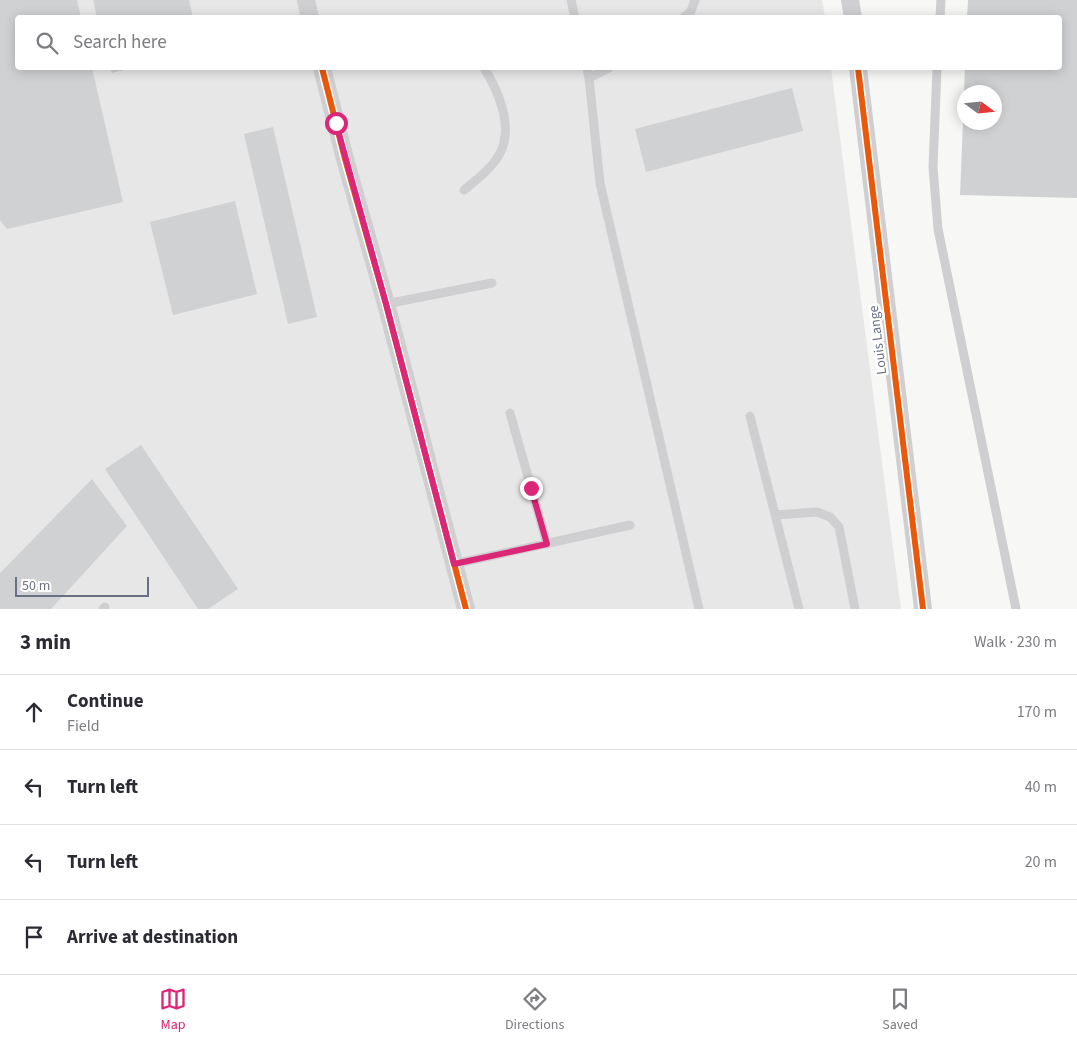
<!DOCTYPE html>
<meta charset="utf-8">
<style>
body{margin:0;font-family:"Source Sans 3",sans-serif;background:#f2f2f3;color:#2b2b33}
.compass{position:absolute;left:957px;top:85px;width:45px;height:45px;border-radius:50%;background:#fff;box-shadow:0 2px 12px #0003;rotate:105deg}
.scale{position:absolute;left:15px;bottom:12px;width:134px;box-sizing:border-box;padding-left:5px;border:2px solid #6a7083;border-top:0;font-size:14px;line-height:18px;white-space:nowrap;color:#6a7083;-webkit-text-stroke:4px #fff;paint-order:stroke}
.stop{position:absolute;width:15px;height:15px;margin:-11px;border:4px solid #db2777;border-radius:50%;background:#fff}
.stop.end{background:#db2777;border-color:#fff;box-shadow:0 1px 5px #0008}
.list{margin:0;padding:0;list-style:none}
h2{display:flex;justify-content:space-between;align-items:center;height:65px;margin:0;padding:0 20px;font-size:21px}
h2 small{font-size:16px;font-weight:400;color:#7c7c81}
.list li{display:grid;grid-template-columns:32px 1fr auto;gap:15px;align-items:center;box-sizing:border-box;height:75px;padding:0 20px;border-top:1px solid #e1e1e2}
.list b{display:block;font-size:19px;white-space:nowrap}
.list p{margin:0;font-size:16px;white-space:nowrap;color:#7c7c81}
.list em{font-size:16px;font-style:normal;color:#7c7c81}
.icon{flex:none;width:28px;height:28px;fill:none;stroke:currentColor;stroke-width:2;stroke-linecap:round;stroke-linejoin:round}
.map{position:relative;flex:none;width:1077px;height:609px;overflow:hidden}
.search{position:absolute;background:#fff;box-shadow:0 2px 12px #0003;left:15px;right:15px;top:15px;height:55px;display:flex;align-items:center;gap:12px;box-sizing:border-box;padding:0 18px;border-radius:5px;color:#7c7c81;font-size:19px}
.sheet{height:365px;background:#fff}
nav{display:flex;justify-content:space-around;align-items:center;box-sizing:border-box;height:70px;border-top:1px solid #e1e1e2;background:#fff;font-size:14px;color:#7c7c81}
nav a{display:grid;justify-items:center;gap:2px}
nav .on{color:#db2777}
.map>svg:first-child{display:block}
.built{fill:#e7e7e8}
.building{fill:#d0d1d2}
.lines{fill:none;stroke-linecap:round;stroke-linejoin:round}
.lane{stroke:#cfcfd1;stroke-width:9}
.street{stroke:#cfcfd1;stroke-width:18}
.cycleway-casing{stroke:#fff;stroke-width:9}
.cycleway{stroke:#e8590c;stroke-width:6}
.route{stroke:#db2777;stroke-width:6}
.labels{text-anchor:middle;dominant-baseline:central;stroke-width:5;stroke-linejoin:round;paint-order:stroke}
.street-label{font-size:14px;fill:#6a7083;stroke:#fff}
</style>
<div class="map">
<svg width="1077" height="609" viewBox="0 0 1077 609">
<rect width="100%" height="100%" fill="#f7f7f6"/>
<path class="built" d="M0 0H822L825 17 18 18V68H831L901 609H0Z"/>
<path class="building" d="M0 0H77L81 18H18V68H92L123 202 7 229 0 220Z
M93 0H189L193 18H97Z
M968 0H1077V198L960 195 963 122H994V92H964L965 68H1060V18H967Z
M110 68H132L112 73Z
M792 88 803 131 646 172 635 129Z
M273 127 317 317 288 324 244 134Z
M235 201 257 294 173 315 150 222Z
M141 445 238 589 208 609H198L105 469Z
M92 479 127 526 51 609H0V573Z"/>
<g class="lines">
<path class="lane" d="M571 0 575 18
M683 18 691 11 695 0
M940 18 941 0
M587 68 589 78 600 183 699 609
M937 68 933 167 938 229 1016 609
M589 78 609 68
M464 190C477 179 494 167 501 151 513 125 498 90 484 68
M386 304 492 283
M510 413 547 544
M750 416 799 609
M775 515 817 512 830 517 839 527 855 609
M454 564 630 525
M103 609 105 607"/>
<path class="street" d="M306 0 310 18
M850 0 853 18
M322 68 345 159 386 304 466 609
M858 68 923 609"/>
<g class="cycleway-casing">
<path id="cycleway" d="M322 68 345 159 386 304 466 609
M858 68 923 609"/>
</g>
<use href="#cycleway" class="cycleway"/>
</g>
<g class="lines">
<path class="route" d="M336 123 386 304 454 564 547 544 531 488"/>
</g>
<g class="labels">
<g class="street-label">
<text transform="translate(878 340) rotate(-97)">Louis Lange</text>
</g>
</g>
</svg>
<svg class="compass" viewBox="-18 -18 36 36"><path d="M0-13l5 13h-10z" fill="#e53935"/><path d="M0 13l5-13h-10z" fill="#7c7c81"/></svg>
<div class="scale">50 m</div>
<div class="stop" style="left:336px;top:123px"></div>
<div class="stop end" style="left:531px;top:488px"></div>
<div class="search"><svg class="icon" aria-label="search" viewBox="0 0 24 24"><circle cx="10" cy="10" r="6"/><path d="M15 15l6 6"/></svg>Search here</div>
</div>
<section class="sheet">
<h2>3 min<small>Walk · 230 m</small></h2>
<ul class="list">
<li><svg class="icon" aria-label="ahead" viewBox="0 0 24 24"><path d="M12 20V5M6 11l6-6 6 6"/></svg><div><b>Continue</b><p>Field</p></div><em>170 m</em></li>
<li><svg class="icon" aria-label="left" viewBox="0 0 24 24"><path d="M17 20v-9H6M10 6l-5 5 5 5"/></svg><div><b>Turn left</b></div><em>40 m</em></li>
<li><svg class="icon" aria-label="left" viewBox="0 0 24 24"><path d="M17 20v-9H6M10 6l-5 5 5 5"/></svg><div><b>Turn left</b></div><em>20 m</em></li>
<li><svg class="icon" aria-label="arrive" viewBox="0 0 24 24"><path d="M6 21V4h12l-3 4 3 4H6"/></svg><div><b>Arrive at destination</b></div></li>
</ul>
</section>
<nav>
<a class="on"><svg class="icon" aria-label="map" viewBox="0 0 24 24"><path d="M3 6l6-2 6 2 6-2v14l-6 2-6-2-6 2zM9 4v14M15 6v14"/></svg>Map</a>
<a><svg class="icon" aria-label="directions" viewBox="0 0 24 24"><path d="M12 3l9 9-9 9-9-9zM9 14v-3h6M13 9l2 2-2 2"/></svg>Directions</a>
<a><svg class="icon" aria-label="saved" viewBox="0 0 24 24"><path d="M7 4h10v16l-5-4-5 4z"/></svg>Saved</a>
</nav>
